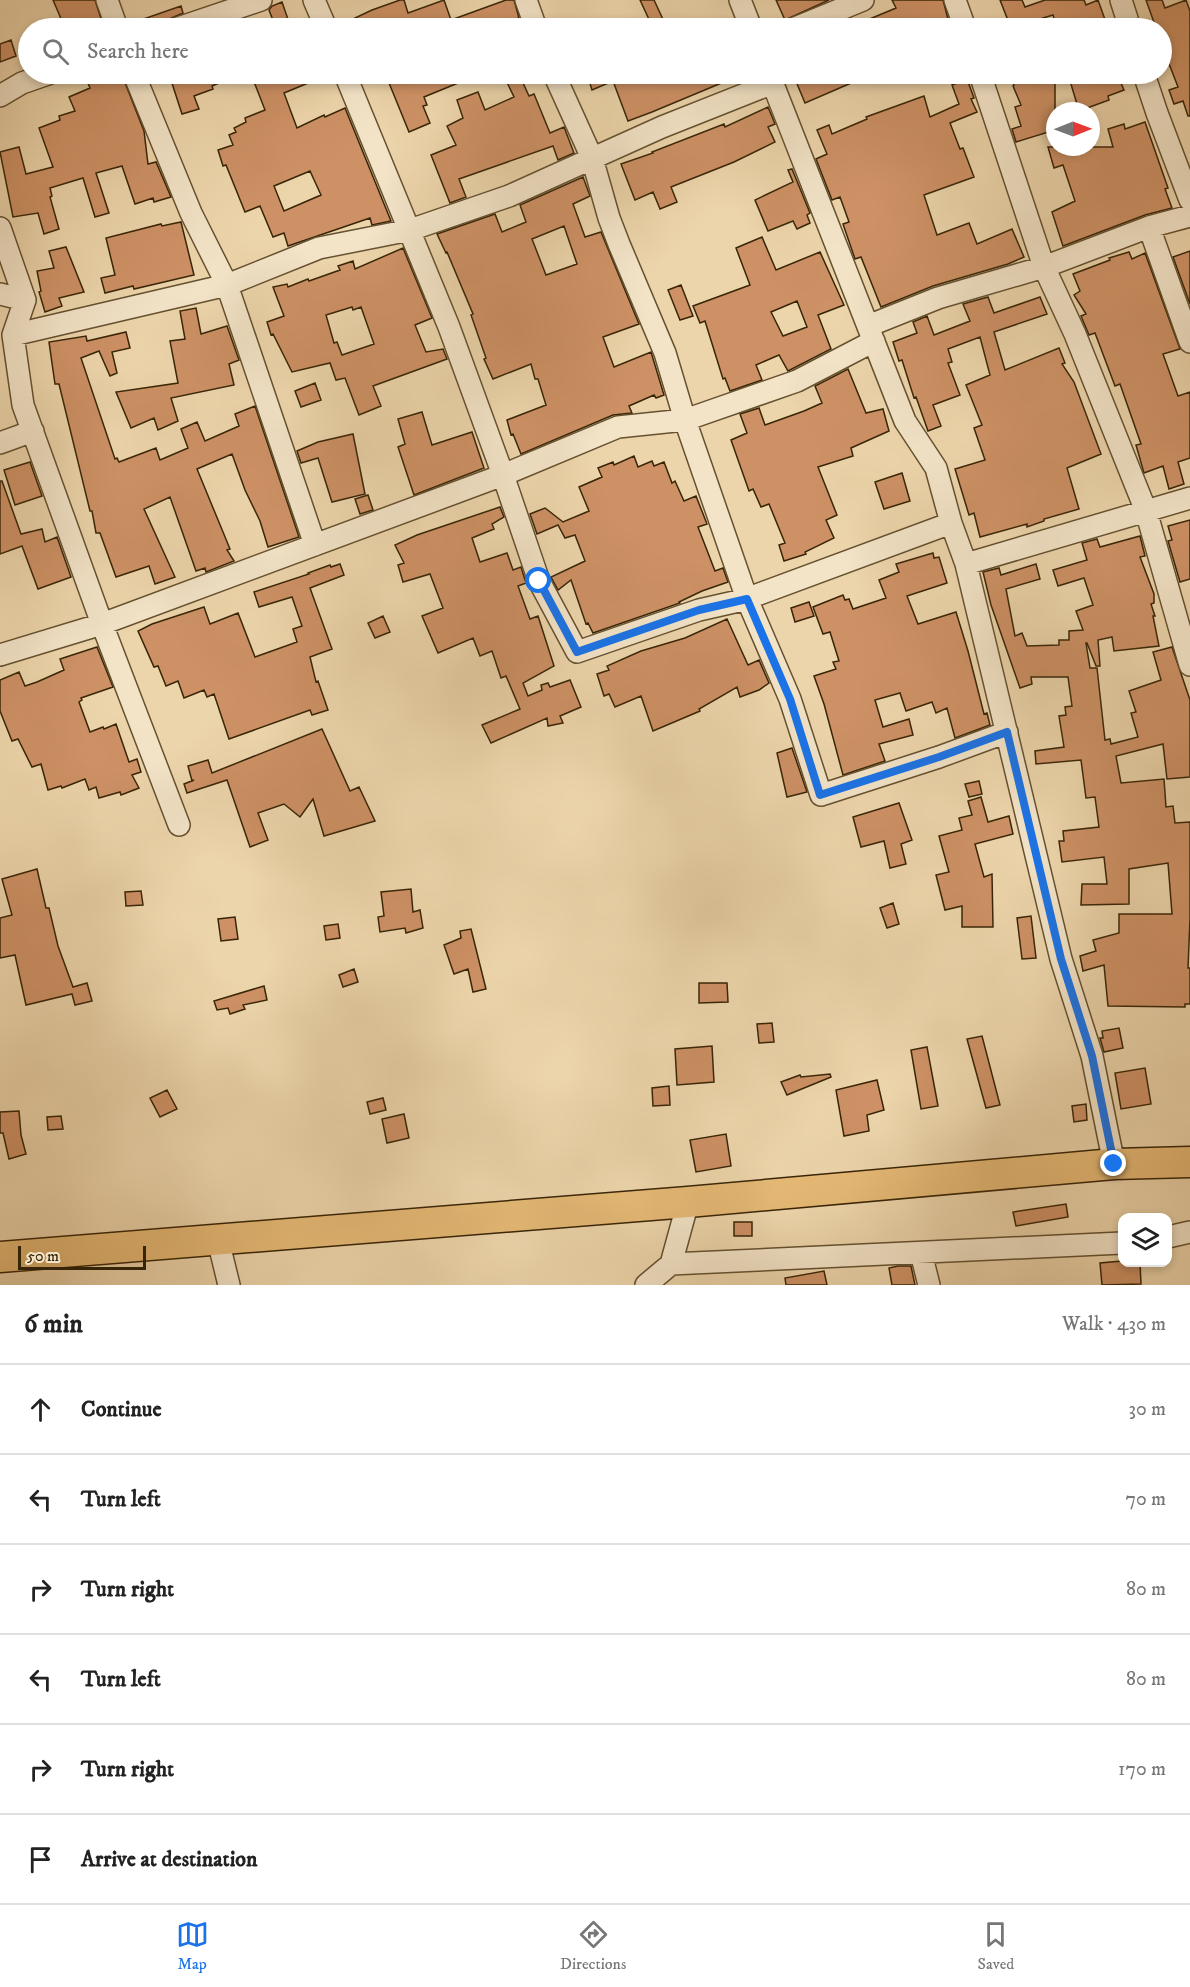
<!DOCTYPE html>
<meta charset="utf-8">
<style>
body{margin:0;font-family:"IM FELL DW Pica",serif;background:#f2f2f2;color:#222}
.controls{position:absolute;right:18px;bottom:18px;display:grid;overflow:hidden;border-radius:12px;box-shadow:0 3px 9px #0003}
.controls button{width:54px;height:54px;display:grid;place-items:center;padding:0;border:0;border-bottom:2px solid #e0e0e0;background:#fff;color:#222;font:30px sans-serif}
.compass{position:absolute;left:1046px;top:102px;width:54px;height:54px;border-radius:50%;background:#fff;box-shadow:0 3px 9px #0003;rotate:89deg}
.scale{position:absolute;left:18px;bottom:15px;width:128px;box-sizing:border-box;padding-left:6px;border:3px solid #382507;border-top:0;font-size:16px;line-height:21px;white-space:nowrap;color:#382507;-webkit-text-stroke:4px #f3e4c8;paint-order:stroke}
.stop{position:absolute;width:18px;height:18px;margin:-14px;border:4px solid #1a73e8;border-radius:50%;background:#fff}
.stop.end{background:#1a73e8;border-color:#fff;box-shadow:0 2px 6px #0008}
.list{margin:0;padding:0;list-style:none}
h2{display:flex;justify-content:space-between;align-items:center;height:78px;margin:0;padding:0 24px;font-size:26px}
h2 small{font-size:20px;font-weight:400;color:#767676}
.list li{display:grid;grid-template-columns:39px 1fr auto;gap:18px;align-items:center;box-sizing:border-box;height:90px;padding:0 24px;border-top:2px solid #e0e0e0}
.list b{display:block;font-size:22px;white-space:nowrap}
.list em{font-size:20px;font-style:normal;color:#767676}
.icon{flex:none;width:33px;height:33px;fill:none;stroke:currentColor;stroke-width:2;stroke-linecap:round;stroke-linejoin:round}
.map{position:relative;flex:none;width:1190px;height:1285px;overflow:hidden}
.search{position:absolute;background:#fff;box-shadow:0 3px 9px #0003;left:18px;right:18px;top:18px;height:66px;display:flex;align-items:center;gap:15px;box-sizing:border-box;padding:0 21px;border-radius:33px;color:#767676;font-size:22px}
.sheet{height:618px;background:#fff}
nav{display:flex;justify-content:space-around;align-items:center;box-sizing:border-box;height:84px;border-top:2px solid #e0e0e0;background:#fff;font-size:16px;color:#767676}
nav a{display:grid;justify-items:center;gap:3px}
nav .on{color:#1a73e8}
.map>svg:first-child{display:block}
.building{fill:#cd9165;stroke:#382507;stroke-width:1.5;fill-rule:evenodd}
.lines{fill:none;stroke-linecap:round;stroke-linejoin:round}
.minor-casing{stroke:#655130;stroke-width:24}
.highway-casing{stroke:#382507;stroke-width:33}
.minor{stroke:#f3e4c8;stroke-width:21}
.highway{stroke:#e6ba76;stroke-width:30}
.route{stroke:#1a73e8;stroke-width:8}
</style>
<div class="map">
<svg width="1190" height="1285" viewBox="0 0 1190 1285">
<rect width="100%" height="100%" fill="#edd5ab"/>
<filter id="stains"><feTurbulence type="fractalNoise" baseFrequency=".00333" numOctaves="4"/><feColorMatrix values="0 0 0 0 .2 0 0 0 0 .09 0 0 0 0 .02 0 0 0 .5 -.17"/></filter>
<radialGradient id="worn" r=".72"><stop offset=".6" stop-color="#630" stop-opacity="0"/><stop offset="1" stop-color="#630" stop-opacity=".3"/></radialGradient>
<path class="building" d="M53 0H95L104 28H65Z
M400 0H404L408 13 444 0 451 20 506 0H514L519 18 485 28H339L338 26 372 10Z
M640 0H654L667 28H653Z
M776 0H829L785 20Z
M892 0H943L948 19 945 21 948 28H848L896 8Z
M1000 0H1022L1025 7 1045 0H1084L1086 5 1098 0 1108 28H1057L1053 15 1011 28Z
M1146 0H1162L1165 8 1186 0 1190 11V116H1188L1183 101 1174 104 1169 90 1178 87 1161 43V28H1156Z
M282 2 291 28H276L269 10 272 6Z
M181 6 183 13 169 19 166 26 158 28H129V24Z
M11 40 16 56 0 62V44Z
M84 74H99L103 82 122 75 144 131 148 164 156 162 171 197 154 202 153 198 135 204 122 166 96 173 109 213 95 217 83 178 50 188 52 196 50 197 59 229 44 234 38 213 13 217 0 152 19 147 26 174 53 167 39 128 60 120 59 116 75 111 69 97 90 88Z
M169 74H240L212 86 213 89 194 96 199 109 182 114Z
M251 74H330L284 93 297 128 324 115 325 117 345 108 391 221 372 225 370 218 288 246 284 233 273 237 260 206 245 212 226 165 223 166 218 150 233 145 229 135 236 132 234 128 246 122 245 118 265 110ZM310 171 321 195 284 211 274 186Z
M399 74H480L424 97 427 105 423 106 430 123 409 132 387 78Z
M503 74H519L529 96 534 94 550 133 564 127 574 153 558 160 553 146 459 179 466 197 450 203 431 155 456 145 447 126 463 118 457 100 478 92 485 110 514 97Z
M587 74H687L689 78 700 74H743L652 112 628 121 613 81 592 90Z
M793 74H872L805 103Z
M1013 74H1055V130L1016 142 1012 129 1021 126 1015 107 1021 105 1013 86 1014 85 1011 78 1015 77Z
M1068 74H1117L1124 90 1108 96 1109 100 1079 111Z
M967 79 974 98 971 99 977 112 950 123 960 149 963 148 974 177 924 195 937 235 969 223 977 244 1012 229 1024 257 1008 264 933 286 881 307 861 257 855 259 843 224 849 222 840 197 832 200 816 159 827 154 817 130 829 125 832 134 867 119 866 117 924 96 930 117 959 104 952 85Z
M768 107 775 124 768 127 775 142 734 162 671 187 677 202 660 209 653 192 635 200 621 164 653 153 652 152 724 124 725 127Z
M1145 122 1168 188 1165 189 1172 208 1145 215 1063 246 1052 212 1075 201 1063 165 1054 168 1048 147H1113L1108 129 1124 124 1125 129Z
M792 169 810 213 807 215 810 223 797 229 793 221 768 231 755 200 793 182 788 170Z
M583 177 590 196 573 204 585 237 601 232 639 324 603 337 614 367 651 352 664 395 656 398 654 395 629 406 632 413 613 415 521 454 513 434 511 435 507 420 546 405 538 379H535L531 364 493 379 484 359 486 358 471 315 473 314 447 252 446 253 437 234 495 214 502 232 526 222 520 205ZM564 226 577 264 546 275 532 239Z
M181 222 194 275 134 289 133 286 105 293 101 278 115 275 106 238 161 224 162 226Z
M762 237 776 270 820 252 844 305 818 315 831 349 788 371 779 355 756 365 762 380 730 391 725 378 723 379 705 321 700 323 693 306 750 285 736 248ZM797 301 807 327 783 336 771 312Z
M66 247 84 292 59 298 62 306 45 312 39 292 41 291 37 271 54 268 49 251Z
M403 248 432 318 415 325 426 352 443 349 447 359 373 386 381 406 359 415 345 378 336 380 330 363 292 372 273 334 271 335 267 322 284 316 273 287 287 284 288 287 308 279 309 281 340 270 338 266 353 261 355 269ZM352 307 353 310 361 307 374 344 342 355 337 342 334 343 326 315Z
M1190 251V304L1173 257Z
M1129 252 1132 259 1145 253 1180 349 1163 354 1178 396 1190 392V458L1178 462 1184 484 1169 489 1163 466 1144 473 1136 445 1141 444 1120 384 1115 386 1095 333 1089 335 1081 316 1086 314 1074 295 1080 291 1073 274 1110 260 1109 258Z
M681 285 693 316 680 320 668 290Z
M988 297 994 313 1040 297 1047 314 994 332 1005 370 1059 348 1065 363 1062 364 1074 382 1101 454 1067 468 1079 509 1044 519V521L1027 527V524L980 537 974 513 969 515 955 469 985 460 974 428 982 425 966 385 990 375 980 337 948 349 952 362 948 363 960 395 933 405 941 426 928 431 916 397 914 398 902 360 899 361 893 342 917 333 913 322 927 316 934 335 970 321 963 304Z
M196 308 201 334 227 326 239 360 229 364 234 385 171 398 178 421 158 430 154 418 131 428 116 392 178 383 170 341 185 339 180 311Z
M126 332 130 348 112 352 117 373 110 376 99 351 81 358 115 459 117 458 119 462 156 448 160 460 188 448 181 429 197 422 205 441 239 426 235 414 255 406 299 537 268 547 260 521 245 490 232 454 197 469 230 549 227 550 234 561 206 572 205 568 196 571 170 497 144 509 175 577 155 584 149 566 116 577 100 533H96L92 511H90L59 384H55L49 342 86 336 87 341Z
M848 369 866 413 883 409 889 431 851 448 853 456 818 467 837 515 826 520 834 538 805 552 806 554 784 561 779 545 785 543 769 504 761 507 753 489 749 491 731 440 747 433 740 414 759 408 765 425 804 411 822 403 815 386Z
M315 383 321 400 301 407 295 391Z
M422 412 432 445 472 432 484 468 414 495 398 447 405 444 398 419Z
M353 434 365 494 332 502 318 458 301 463 297 451 318 442Z
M634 456 638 467 652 461 654 466 664 462 672 483 675 481 684 501 696 496 707 524 698 527 715 571 723 568 728 582 702 591 679 602 680 603 593 633 588 623 586 624 571 580 558 590 551 577 585 561 575 535 565 538 558 525 537 534 530 514 545 508 563 522 589 511 579 487 602 477 598 468 613 462 614 465Z
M30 462 42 496 15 505 4 470Z
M902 473 910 501 884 509 875 482Z
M0 481H2L21 534 42 529 45 542 57 537 71 577 38 589 22 546 0 554Z
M368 495 373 510 360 514 355 499Z
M500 507 504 517 492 524 494 529 472 538 480 562 507 553 513 570 521 567 526 583 518 586 530 619 538 616 554 666 523 683 528 696 542 690 541 685 548 683 550 687 570 680 581 707 560 716 563 723 548 726 547 718 491 743 482 725 520 709 506 676 501 678 492 651 480 656 473 638 438 653 422 616 443 608 430 574 403 582 398 565 404 563 395 545 417 535Z
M1190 520V579L1180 582 1168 541 1172 540 1168 526Z
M1140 536 1145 556 1140 557 1154 594V603L1151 604 1155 616H1153L1159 646 1114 651 1112 637 1098 640 1100 666H1096L1087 643H1086L1090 668H1097L1105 740 1110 739 1111 744 1138 737 1131 713 1136 712 1129 691 1161 680 1153 652 1172 647 1190 700V777L1167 779 1163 744 1116 756 1121 783 1164 779 1166 807 1173 806 1175 823 1190 822V919L1188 968H1190V1004H1185V1007L1108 1006 1104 965 1083 971 1080 956 1096 951 1093 940 1119 933V914H1172L1168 863 1129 869V904L1081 905 1082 884H1107L1104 857 1062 862 1059 841H1064L1063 831 1099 827 1095 797 1086 798 1081 760 1036 764 1035 751 1064 747 1059 716 1066 715 1065 707 1072 706 1068 677H1031L1032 684 1020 688 991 605 983 572 999 568 1001 575 1036 564 1040 579 1006 589 1015 636 1022 633 1027 646 1059 645V640H1069V631L1083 630 1076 611 1093 605 1084 578 1058 586 1053 570 1087 560 1082 543 1097 539 1100 547Z
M933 553 934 558 939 557 947 583 907 596 918 624 956 612 968 651 984 714 987 713 990 725 955 738 947 708 936 713 932 702 906 711 900 693 875 700 883 727 909 719 913 735 879 744 885 761 843 775 824 704 814 676 836 669 833 662 839 661 830 632 823 634 813 607 843 595 845 600 849 599 853 609 886 598 879 580 899 572 896 564Z
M340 564 344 575 310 588 332 649 310 657 316 682 318 681 328 710 312 715 310 710 229 739 214 694 207 697 204 690 184 698 178 681 166 686 158 666 154 667 138 631 152 624 204 607 210 624 238 613 255 657 297 642 293 629 302 626 292 597 259 607 254 592 309 574 308 573 330 565 331 567Z
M809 602 814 616 795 622 791 608Z
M383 616 390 632 375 638 368 623Z
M727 619 748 665 759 660 769 683 759 690 740 697 737 687 699 709 700 711 653 731 641 696 615 707 609 694 604 696 597 674 609 670 607 666 641 651 685 638Z
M97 647 113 687 81 698 82 700 79 702 90 732 103 727 104 729 116 724 129 762 137 759 141 772 132 775 139 788 121 795 120 792 99 798 96 787 89 790 85 779 62 788 61 786 48 790 41 764 32 767 18 739 12 741 0 711V680L19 672 25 686 37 682 64 670 60 659Z
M322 729 350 791 359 787 375 821 324 836 313 799 300 817 284 804 258 813 268 840 250 847 227 780 187 793 184 784 194 780 192 781 188 766 208 760 212 773Z
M792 748 807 792 787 797 777 753Z
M979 781 982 794 969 797 965 784Z
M981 797 988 822 1009 816 1013 834 975 844 984 877 992 874 993 927H962V906L945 910 936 875 949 872 939 836 962 830 959 818 972 815 968 801Z
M899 803 912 840 901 844 906 864 890 868 884 841 861 847 853 817Z
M37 869 46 908H49L58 946 73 987 87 983 92 1001 75 1005 72 994 26 1005 15 955 0 958V918L12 915 2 879Z
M411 889 413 912 420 910 423 928 406 933 405 928 380 932 378 917 384 916 381 892Z
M141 891 143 905 126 906 125 892Z
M893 903 899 924 887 928 880 908Z
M1031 916 1036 958 1022 959 1017 918Z
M235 917 238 939 221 941 218 919Z
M338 924 340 938 326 940 324 926Z
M471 929 486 989 473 992 468 969 454 974 444 945 461 938 460 931Z
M354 969 358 982 343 987 339 975Z
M699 983H727L728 1002 699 1003Z
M264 986 267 1000 243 1005 245 1009 230 1014 228 1008 217 1010 214 1001Z
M772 1023 774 1042 759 1043 757 1024Z
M1119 1028 1123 1048 1104 1052 1100 1038H1103L1102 1031Z
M982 1036 1000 1105 986 1108 967 1039Z
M712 1046 714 1082 677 1085 675 1049Z
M927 1047 938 1106 921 1109 911 1050Z
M1145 1068 1151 1104 1121 1109 1115 1073Z
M830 1074 831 1077 787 1095 781 1082 800 1075 801 1077Z
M877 1080 884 1110 867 1115 869 1131 844 1136 836 1090Z
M669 1086 670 1105 653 1106 652 1088Z
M167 1090 177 1109 160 1117 150 1098Z
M383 1098 386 1110 370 1114 367 1102Z
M1086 1104 1087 1120 1074 1122 1072 1106Z
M19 1111 21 1135 26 1154 9 1159 3 1133H0V1112Z
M404 1114 409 1138 387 1143 382 1119Z
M61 1116 63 1129 48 1130 47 1117Z
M726 1134 731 1166 696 1172 690 1140Z
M1066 1204 1068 1217 1016 1226 1013 1212Z
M734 1222H752V1236H734Z
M1122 1261 1140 1263 1141 1284 1102 1285 1100 1263Z
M898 1266H911L915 1285H892L889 1268Z
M824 1271 827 1285H786L785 1278Z"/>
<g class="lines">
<g class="minor-casing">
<path id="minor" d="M107 0 117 28
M314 0 326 28
M526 0 536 28
M740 0 751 28
M955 0 965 28
M1121 0 1130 28
M178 28 261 0
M795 28 863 0
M134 74 191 213 227 285 315 545
M345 74 449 327 503 475 539 581 577 652 699 610 743 600 951 523
M554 74 592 158 609 218 619 244 665 353 685 420 747 599 790 699 821 795 939 757 1007 732
M769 74 905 421 936 468 951 523 966 564 1061 959 1092 1056 1114 1164
M980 74 1044 267 1075 334 1146 511 1190 665
M1144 74 1157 113 1190 200
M0 96 22 83 48 74
M1149 227 1190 342
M0 228 25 300 13 335 23 405 102 624 179 825
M0 294 25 300
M868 326 938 298 1044 267 1149 227 1190 216
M13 335 227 285 319 248 410 230 509 196 662 127 773 83
M0 443 33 431
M966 564 1190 498
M0 655 102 624 503 475 618 427 685 420 797 381 874 341
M1168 1237 1190 1232
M218 1240 229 1285
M921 1253 929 1285
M671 1264 1122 1243
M646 1285 671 1264 688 1202"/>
</g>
<g class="highway-casing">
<path id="highway" d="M0 1257 688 1202 1114 1164 1190 1162"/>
</g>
<use href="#minor" class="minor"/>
<use href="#highway" class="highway"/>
</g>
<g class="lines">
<path class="route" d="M539 581 577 652 699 610 747 599 790 699 820 795 939 757 1007 732 1061 959 1092 1056 1114 1164"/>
</g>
<rect width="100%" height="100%" filter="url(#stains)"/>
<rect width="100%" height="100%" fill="url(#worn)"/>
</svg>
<div class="controls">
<button><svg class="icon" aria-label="layers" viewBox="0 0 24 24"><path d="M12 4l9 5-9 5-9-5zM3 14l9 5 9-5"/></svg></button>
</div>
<svg class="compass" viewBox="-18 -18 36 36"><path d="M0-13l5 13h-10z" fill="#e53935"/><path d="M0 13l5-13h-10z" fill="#767676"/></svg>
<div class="scale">50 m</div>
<div class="stop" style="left:539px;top:581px"></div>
<div class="stop end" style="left:1114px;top:1164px"></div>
<div class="search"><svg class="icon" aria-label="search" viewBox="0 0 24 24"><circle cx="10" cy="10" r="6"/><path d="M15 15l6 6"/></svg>Search here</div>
</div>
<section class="sheet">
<h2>6 min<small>Walk · 430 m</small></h2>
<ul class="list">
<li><svg class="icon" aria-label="ahead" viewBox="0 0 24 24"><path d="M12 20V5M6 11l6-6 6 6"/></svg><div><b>Continue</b></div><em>30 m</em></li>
<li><svg class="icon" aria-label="left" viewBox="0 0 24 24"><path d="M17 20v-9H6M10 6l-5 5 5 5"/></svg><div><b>Turn left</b></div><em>70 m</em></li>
<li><svg class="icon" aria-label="right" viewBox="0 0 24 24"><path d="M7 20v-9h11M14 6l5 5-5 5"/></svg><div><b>Turn right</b></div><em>80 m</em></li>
<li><svg class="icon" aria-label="left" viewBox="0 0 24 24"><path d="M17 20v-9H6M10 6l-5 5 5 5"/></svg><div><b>Turn left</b></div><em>80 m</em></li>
<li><svg class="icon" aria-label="right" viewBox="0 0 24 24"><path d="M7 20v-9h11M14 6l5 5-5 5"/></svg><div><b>Turn right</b></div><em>170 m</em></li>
<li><svg class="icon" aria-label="arrive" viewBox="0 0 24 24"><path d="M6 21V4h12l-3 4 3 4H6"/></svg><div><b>Arrive at destination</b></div></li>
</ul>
</section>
<nav>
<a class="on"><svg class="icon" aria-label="map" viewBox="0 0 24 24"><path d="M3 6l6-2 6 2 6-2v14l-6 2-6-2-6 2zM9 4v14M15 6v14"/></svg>Map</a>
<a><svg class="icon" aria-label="directions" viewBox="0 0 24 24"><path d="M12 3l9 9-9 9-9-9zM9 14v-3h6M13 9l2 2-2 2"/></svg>Directions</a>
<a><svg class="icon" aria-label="saved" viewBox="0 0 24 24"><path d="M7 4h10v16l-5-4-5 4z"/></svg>Saved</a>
</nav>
